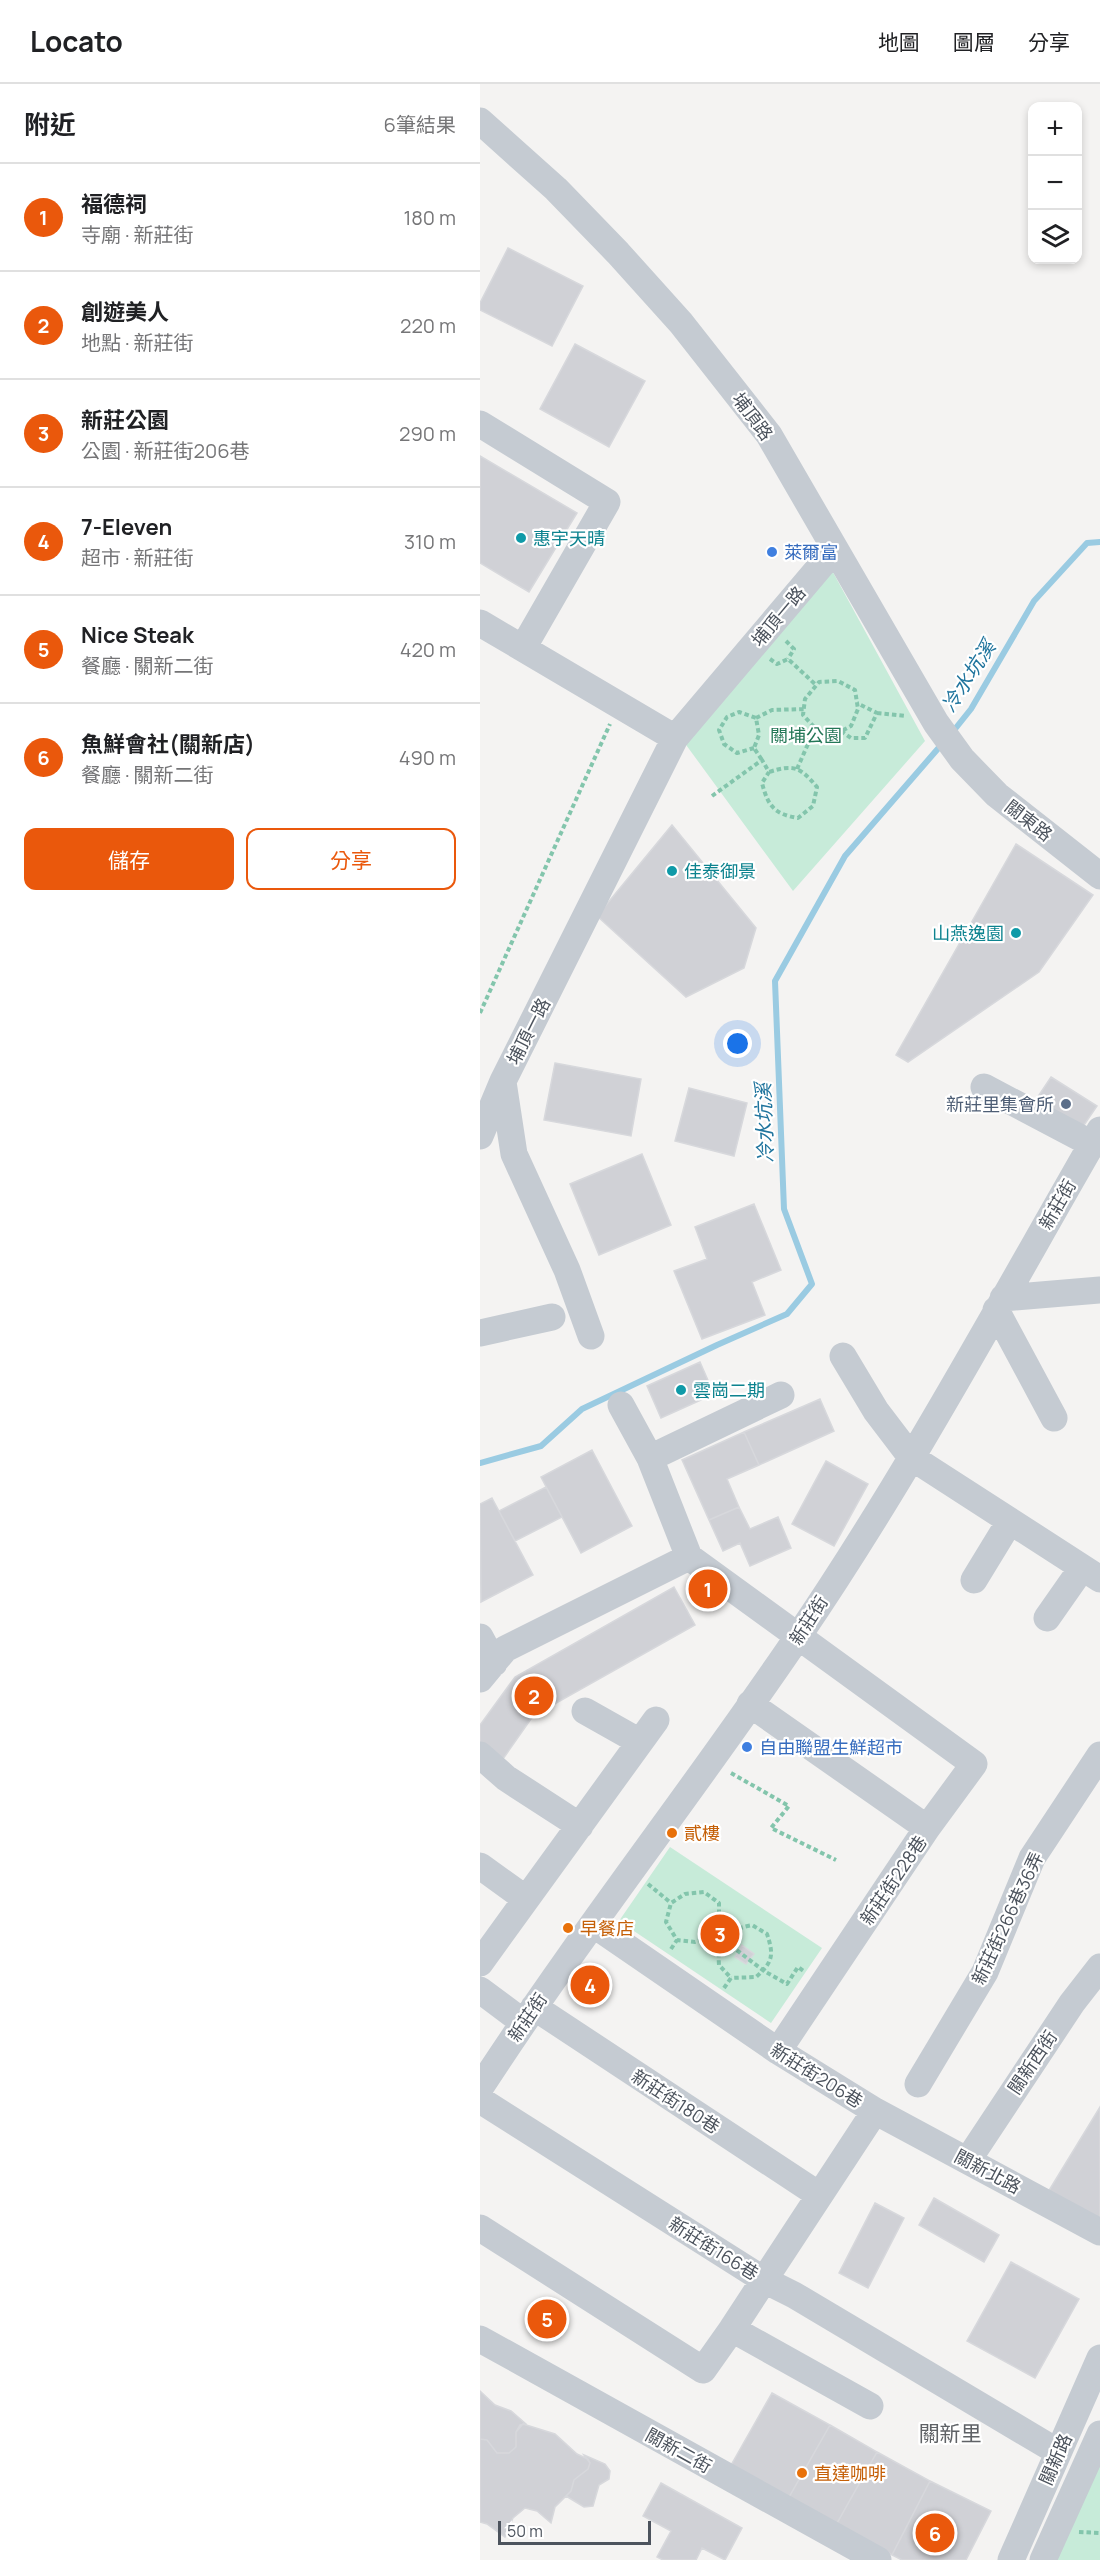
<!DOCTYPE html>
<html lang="zh-TW">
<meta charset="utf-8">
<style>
body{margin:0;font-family:Manrope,"Noto Sans TC",sans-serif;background:#f2f2f2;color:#202124}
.controls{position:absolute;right:18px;top:18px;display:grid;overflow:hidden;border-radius:12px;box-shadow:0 3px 9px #0003}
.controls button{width:54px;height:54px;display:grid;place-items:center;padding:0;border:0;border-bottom:2px solid #e0e0e0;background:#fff;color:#202124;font:30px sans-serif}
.scale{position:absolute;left:18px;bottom:15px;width:153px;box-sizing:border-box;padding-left:6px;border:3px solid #4c535d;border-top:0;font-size:16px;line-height:21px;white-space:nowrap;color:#4c535d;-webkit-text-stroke:4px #fff;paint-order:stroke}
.you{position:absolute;left:258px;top:960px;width:21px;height:21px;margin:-15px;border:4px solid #fff;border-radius:50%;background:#1a73e8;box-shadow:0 0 0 9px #1a73e833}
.badge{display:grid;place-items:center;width:39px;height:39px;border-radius:50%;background:#ea580c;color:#fff;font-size:20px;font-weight:700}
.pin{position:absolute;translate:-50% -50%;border:3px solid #fff;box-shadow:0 2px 6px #0006}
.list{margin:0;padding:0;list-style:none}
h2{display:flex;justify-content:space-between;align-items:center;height:78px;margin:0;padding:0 24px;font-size:26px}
h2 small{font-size:20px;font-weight:400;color:#757577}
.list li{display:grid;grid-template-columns:39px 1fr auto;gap:18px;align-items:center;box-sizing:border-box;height:108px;padding:0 24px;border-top:2px solid #e0e0e0}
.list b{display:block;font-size:22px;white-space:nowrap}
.list p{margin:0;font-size:20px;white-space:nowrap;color:#757577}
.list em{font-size:20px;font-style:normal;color:#757577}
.actions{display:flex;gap:12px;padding:18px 24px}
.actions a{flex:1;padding:14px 0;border:2px solid #ea580c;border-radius:12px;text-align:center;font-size:21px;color:#ea580c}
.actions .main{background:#ea580c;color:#fff}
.icon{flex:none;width:33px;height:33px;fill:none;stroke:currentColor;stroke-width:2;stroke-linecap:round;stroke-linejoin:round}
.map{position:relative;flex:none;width:620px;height:2476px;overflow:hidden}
header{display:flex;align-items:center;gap:36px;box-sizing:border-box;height:84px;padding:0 30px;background:#fff;border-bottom:2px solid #e0e0e0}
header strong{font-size:28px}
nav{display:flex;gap:33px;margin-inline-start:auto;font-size:21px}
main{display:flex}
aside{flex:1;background:#fff}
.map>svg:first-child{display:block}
.green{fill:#c7ebd9}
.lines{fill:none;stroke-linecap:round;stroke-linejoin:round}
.stream{stroke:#9acbe2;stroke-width:6}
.building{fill:#d0d1d6;stroke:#d7d8dc;stroke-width:1.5}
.path{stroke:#83c5ac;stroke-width:4;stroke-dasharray:4.5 3;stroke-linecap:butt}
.minor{stroke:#c5cbd2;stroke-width:27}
.culture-dot{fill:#0f9aa8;stroke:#fff;stroke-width:2}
.shop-dot{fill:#3f7fe0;stroke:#fff;stroke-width:2}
.service-dot{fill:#5c6f8a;stroke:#fff;stroke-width:2}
.food-dot{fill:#e8710a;stroke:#fff;stroke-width:2}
.labels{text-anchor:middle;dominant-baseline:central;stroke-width:4.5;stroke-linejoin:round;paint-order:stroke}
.street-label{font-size:18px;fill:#4c535d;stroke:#fff}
.culture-label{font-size:18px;fill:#0d838f;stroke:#fff;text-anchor:start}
.shop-label{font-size:18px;fill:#366cbe;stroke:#fff;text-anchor:start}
.park-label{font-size:18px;fill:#247757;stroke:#fff}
.service-label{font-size:18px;fill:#4e5e75;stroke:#fff;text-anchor:end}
.food-label{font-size:18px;fill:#c56008;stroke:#fff;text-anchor:start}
.water-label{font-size:20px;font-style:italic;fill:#1f749d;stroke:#fff}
.quarter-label{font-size:21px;fill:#5f6266;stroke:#fff}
</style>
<header>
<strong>Locato</strong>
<nav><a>地圖</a><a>圖層</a><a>分享</a></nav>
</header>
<main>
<aside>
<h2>附近<small>6筆結果</small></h2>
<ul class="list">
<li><span class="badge">1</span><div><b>福德祠</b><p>寺廟 · 新莊街</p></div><em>180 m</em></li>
<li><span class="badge">2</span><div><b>創遊美人</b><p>地點 · 新莊街</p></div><em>220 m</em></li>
<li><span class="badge">3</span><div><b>新莊公園</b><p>公園 · 新莊街206巷</p></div><em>290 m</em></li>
<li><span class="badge">4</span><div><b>7-Eleven</b><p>超市 · 新莊街</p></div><em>310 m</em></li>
<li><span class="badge">5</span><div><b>Nice Steak</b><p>餐廳 · 關新二街</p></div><em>420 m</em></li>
<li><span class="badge">6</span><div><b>魚鮮會社(關新店)</b><p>餐廳 · 關新二街</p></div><em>490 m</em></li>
</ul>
<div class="actions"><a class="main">儲存</a><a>分享</a></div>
</aside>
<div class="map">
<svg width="620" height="2476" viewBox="0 0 620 2476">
<rect width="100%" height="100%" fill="#f4f3f2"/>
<path class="green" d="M349 481 445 657 313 807 201 654Z
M190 1763 342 1864 291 1939 139 1837Z
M620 2369V2476H573Z"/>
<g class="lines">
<path class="stream" d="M471 650 491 625 554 517 607 459 620 458
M0 1379 61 1362 102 1325 237 1261 307 1230 332 1200 304 1125 295 897 365 772 462 660"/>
</g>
<path class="building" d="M28 164 103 202 72 262 0 226V219Z
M95 260 165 297 129 363 60 325Z
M0 372 97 429 49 508 0 479Z
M192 741 276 844 264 884 206 913 117 832Z
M536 760 613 811 559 888 428 978 416 971Z
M75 979 161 995 151 1052 64 1036Z
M571 993 617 1022 600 1047 555 1017Z
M209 1004 267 1019 254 1072 195 1057Z
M162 1070 191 1141 119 1171 90 1100Z
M274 1120 301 1186 272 1198 285 1231 222 1255 194 1187 227 1175 215 1143Z
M220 1278 234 1310 181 1334 167 1302Z
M340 1315 354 1347 279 1381 264 1348Z
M264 1348 279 1381 247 1395 259 1423 229 1436 202 1376Z
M112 1366 152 1442 101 1469 61 1393Z
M346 1377 388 1400 354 1462 312 1440Z
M66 1403 82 1433 35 1457 19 1427Z
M12 1414 53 1491 1 1518 0 1420Z
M259 1423 270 1445 298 1433 311 1464 270 1482 260 1459 243 1467 229 1436Z
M229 1495 237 1509 227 1515 219 1501Z
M194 1503 215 1541 53 1632 16 1685 0 1672V1641L35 1593Z
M262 1861 274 1870 266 1880 255 1873Z
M620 2023V2139L565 2113Z
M454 2114 519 2151 504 2178 439 2141Z
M395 2119 424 2134 388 2204 359 2189Z
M531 2178 599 2215 555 2294 487 2257Z
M0 2307 15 2321 31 2327 46 2340 40 2341 36 2348V2363L29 2369H17L7 2356 0 2355Z
M292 2309 350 2341 308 2415 250 2383Z
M43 2340 75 2350 97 2370 108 2375 110 2379 108 2385 94 2396 91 2407 75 2423 71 2439 57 2427 45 2424 33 2434 25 2453 7 2440 0 2438V2355L7 2356 17 2369H29L36 2363V2348Z
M350 2341 397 2368 356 2441 308 2415Z
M397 2368 450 2397 412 2471 356 2441Z
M104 2371 125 2380 130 2387 129 2395 119 2401 113 2422 104 2423 86 2412 91 2407 94 2396 108 2385 110 2379Z
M450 2397 511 2427 486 2476H422L412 2471Z
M181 2399 262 2444 245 2476 222 2464 216 2476H183L177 2473 191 2447 163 2432Z"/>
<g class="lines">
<path class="path" d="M306 557 314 565 308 575
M290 575 297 580 308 575 336 601
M397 629 426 632
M276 634 292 626 324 625
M361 647 371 654H385L397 629 377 619
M274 664 257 669 244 660 239 646 247 633 259 628 276 634 279 651 274 664 282 676
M317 685 335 644 354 651 371 642 378 625 375 606 358 597 339 598 325 615 323 631 335 644
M232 712 282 676 289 688 282 699C288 722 294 730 318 734L333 722 337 703C320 683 314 680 289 688
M0 929 130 640
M251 1689 309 1722 291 1744 356 1776
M168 1800 191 1819
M233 1848 284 1887 307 1900 318 1883 325 1888
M191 1865 197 1856 186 1838 191 1819 205 1810 224 1808 239 1819V1837L231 1852 215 1858 197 1856
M244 1904 251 1894 239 1881C237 1855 247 1846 272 1841L287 1850C294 1871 293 1878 276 1893L251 1894
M599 2448 620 2449"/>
<path class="minor" d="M0 37 76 105 138 169 201 239 289 351 456 639 482 675 517 711 620 792
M0 340 127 418 43 564
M0 539 195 654
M23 998 34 1070 87 1186 111 1252
M504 1003 612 1060H620
M0 1052 23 997 195 654 355 465
M523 1214 620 1206
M516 1226 574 1334
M0 1249 72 1233
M363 1272 396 1327 431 1373 620 1495
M141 1321 170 1374
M209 1473 170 1374 301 1311
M494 1496 530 1437
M567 1534 602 1484
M0 1553 14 1579
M0 1595 25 1565 209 1473 494 1680 447 1744 298 1967
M270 1620 447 1744
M105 1627 160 1658
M0 1671 26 1694 100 1742
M0 1782 46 1815
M113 1840 298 1967 395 2027 620 2148
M0 1879 176 1636
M0 1906 43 1938
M54 1923 339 2111
M438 2000 505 1888 552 1774 620 1671
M0 2004C100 1850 214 1706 317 1554 428 1391 522 1216 620 1046
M0 2016 284 2196 252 2245 390 2322
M395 2027 284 2196 314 2211 578 2368
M488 2076 592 1919 620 1883
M0 2144 223 2286 252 2245
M0 2255 398 2476
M531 2476 620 2274
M563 2476 620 2350"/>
</g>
<g class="culture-dot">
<circle cx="41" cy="454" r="6"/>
<circle cx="192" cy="787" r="6"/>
<circle cx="536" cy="849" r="6"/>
<circle cx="201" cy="1306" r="6"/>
</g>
<g class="shop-dot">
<circle cx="292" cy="468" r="6"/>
<circle cx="267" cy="1663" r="6"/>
</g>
<circle class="service-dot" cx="586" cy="1020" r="6"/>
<g class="food-dot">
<circle cx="192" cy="1749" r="6"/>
<circle cx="88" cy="1844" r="6"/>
<circle cx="322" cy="2389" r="6"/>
</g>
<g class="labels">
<g class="street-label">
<text transform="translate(273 332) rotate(53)">埔頂路</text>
<text transform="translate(298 532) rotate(-50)">埔頂一路</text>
<text transform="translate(549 736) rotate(38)">關東路</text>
<text transform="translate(48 947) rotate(-63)">埔頂一路</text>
<text transform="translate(577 1120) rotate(-60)">新莊街</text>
<text transform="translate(328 1536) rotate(-57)">新莊街</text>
<text transform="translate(413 1796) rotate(-56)">新莊街228巷</text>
<text transform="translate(527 1834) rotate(-65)">新莊街266巷36弄</text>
<text transform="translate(47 1933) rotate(-56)">新莊街</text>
<text transform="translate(552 1978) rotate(-56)">關新西街</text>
<text transform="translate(337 1991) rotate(32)">新莊街206巷</text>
<text transform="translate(196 2017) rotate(33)">新莊街180巷</text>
<text transform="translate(508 2087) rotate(28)">關新北路</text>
<text transform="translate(234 2164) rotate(32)">新莊街166巷</text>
<text transform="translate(199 2366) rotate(29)">關新二街</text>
<text transform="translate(575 2375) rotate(-66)">關新路</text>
</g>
<g class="culture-label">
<text x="53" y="454">惠宇天晴</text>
<text x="204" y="787">佳泰御景</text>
<text x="524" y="849" text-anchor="end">山燕逸園</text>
<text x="213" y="1306">雲崗二期</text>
</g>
<g class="shop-label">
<text x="304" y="468">萊爾富</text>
<text x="279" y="1663">自由聯盟生鮮超市</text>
</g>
<g class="park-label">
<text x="326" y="651">關埔公園</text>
</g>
<g class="service-label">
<text x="574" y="1020">新莊里集會所</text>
</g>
<g class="food-label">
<text x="204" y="1749">貳樓</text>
<text x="100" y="1844">早餐店</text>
<text x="334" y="2389">直達咖啡</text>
</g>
<g class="water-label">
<text transform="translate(488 592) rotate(-57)">冷水坑溪</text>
<text transform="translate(284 1039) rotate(-92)">冷水坑溪</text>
</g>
<g class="quarter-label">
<text x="470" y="2349">關新里</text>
</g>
</g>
</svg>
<div class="controls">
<button>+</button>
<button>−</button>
<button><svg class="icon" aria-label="layers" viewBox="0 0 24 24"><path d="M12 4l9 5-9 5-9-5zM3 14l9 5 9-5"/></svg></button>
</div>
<div class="scale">50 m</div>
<div class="you"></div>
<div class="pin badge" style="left:228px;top:1505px">1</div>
<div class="pin badge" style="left:54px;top:1612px">2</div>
<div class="pin badge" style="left:240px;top:1850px">3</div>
<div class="pin badge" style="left:110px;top:1901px">4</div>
<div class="pin badge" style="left:67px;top:2235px">5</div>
<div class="pin badge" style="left:455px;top:2449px">6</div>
</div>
</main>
